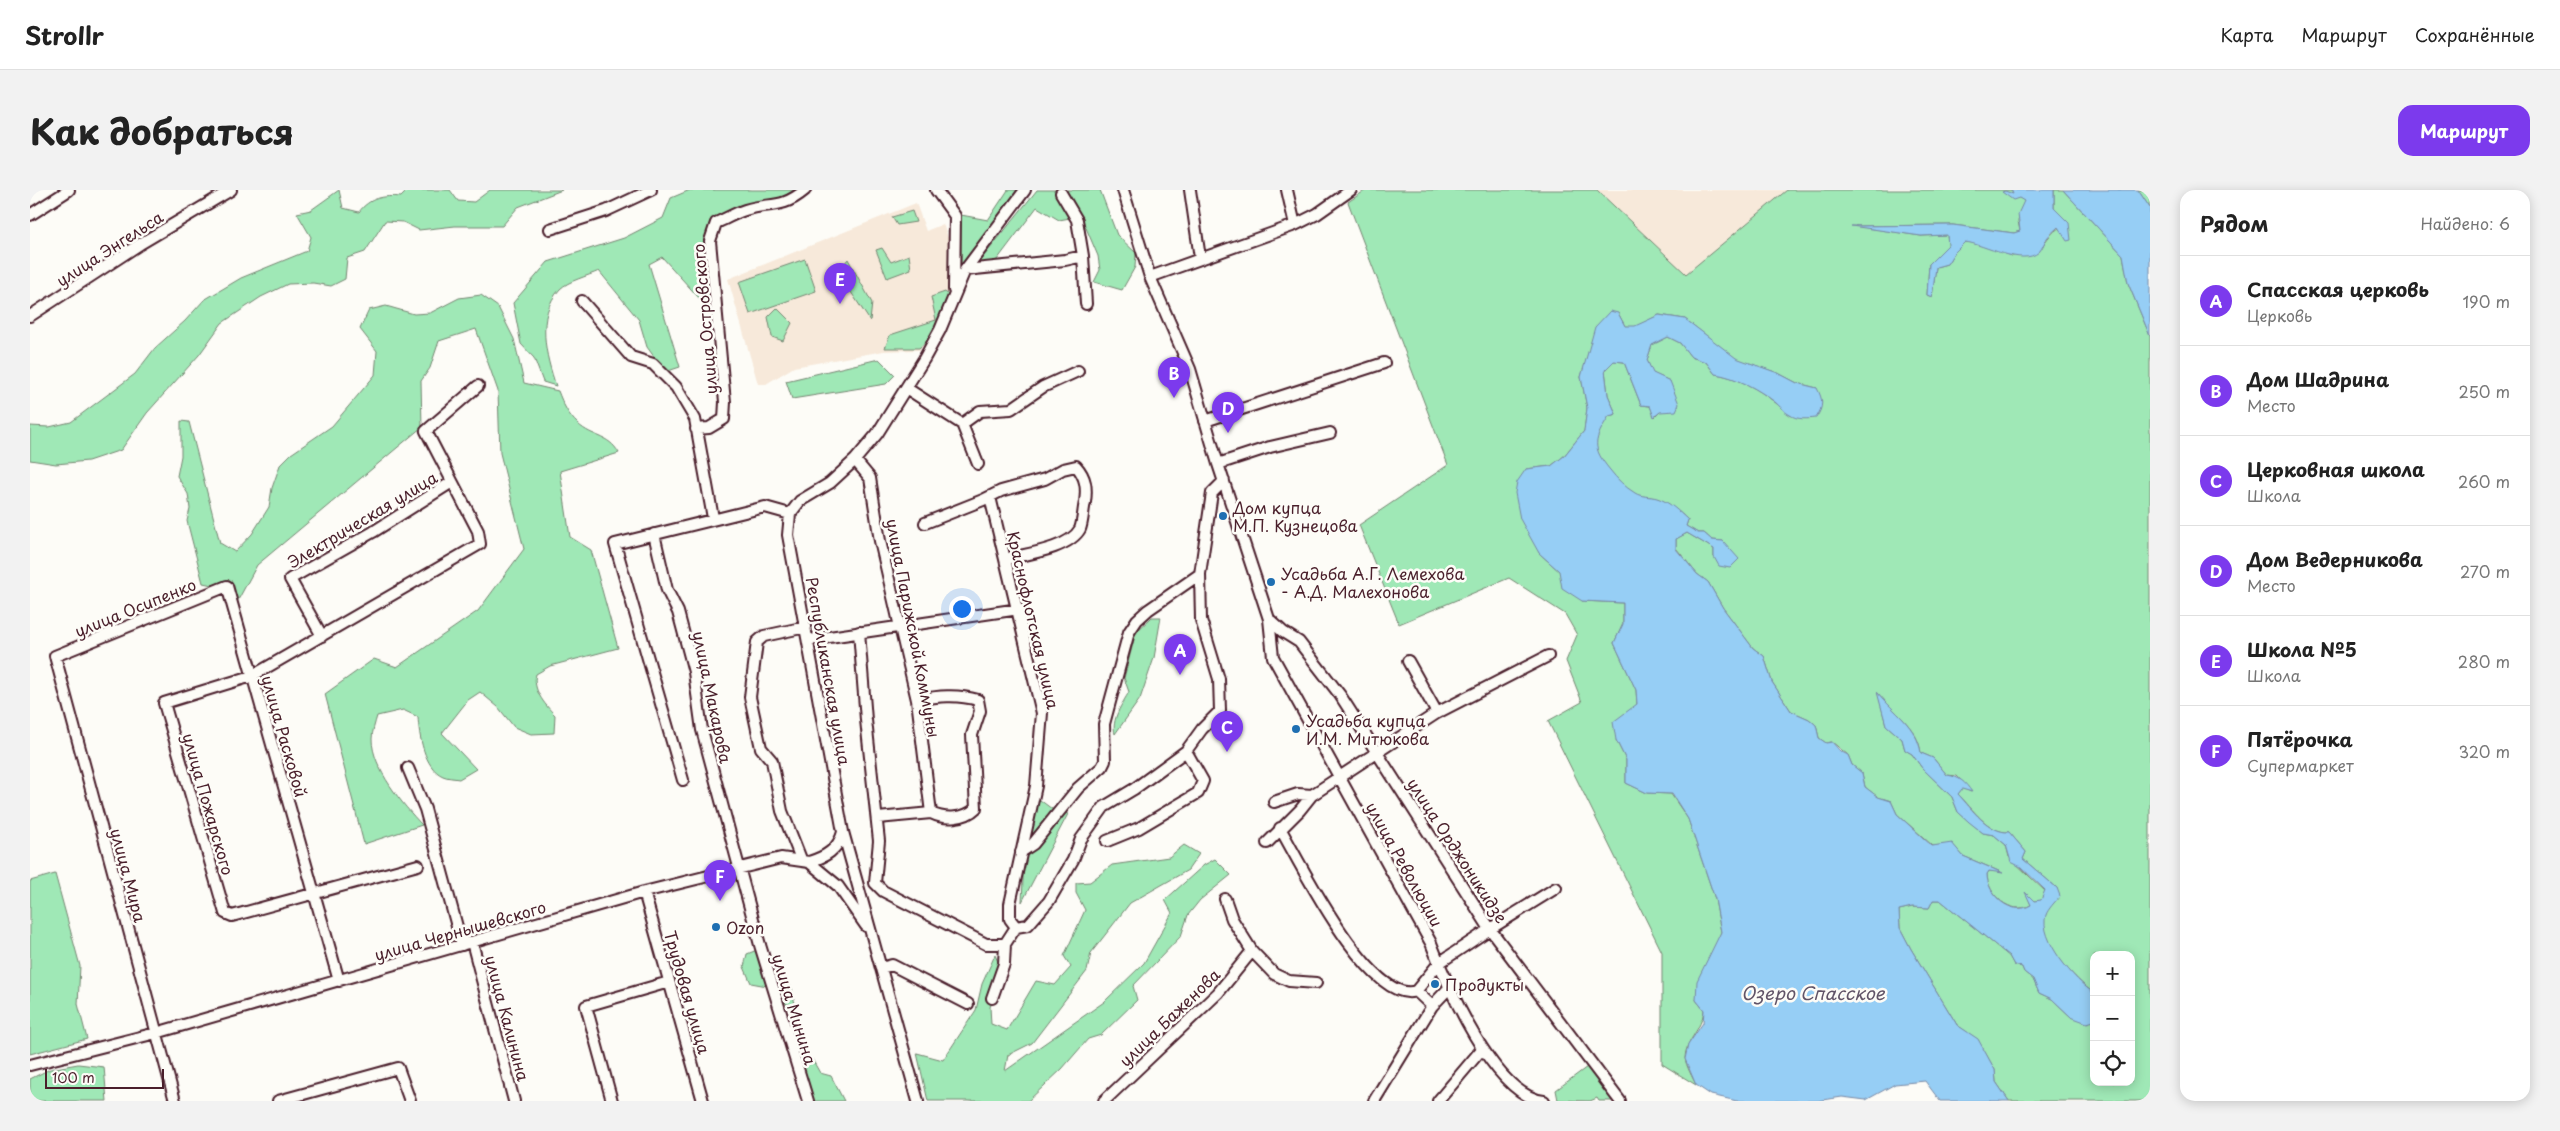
<!DOCTYPE html>
<html lang="ru">
<meta charset="utf-8">
<style>
body{margin:0;font-family:"Playpen Sans",sans-serif;background:#f2f2f2;color:#222}
.controls{position:absolute;right:15px;bottom:15px;display:grid;overflow:hidden;border-radius:10px;box-shadow:0 2px 12px #0003}
.controls button{width:45px;height:45px;display:grid;place-items:center;padding:0;border:0;border-bottom:1px solid #e0e0e0;background:#fff;color:#222;font:25px sans-serif}
.scale{position:absolute;left:15px;bottom:12px;width:119px;box-sizing:border-box;padding-left:5px;border:2px solid #4a1f2b;border-top:0;font-size:14px;line-height:18px;white-space:nowrap;color:#4a1f2b;-webkit-text-stroke:4px #fdfcf7;paint-order:stroke}
.you{position:absolute;left:931px;top:418px;width:18px;height:18px;margin:-12px;border:4px solid #fff;border-radius:50%;background:#1a73e8;box-shadow:0 0 0 8px #1a73e833}
.badge{display:grid;place-items:center;width:32px;height:32px;border-radius:50%;background:#7c3aed;color:#fff;font-size:16px;font-weight:700}
.pin{position:absolute;translate:-50% -41px;filter:drop-shadow(0 1px 2px #0008)}
.pin::after{content:'';position:absolute;top:26px;width:18px;height:15px;background:inherit;clip-path:polygon(0 0,100% 0,50% 100%)}
.list{margin:0;padding:0;list-style:none}
h2{display:flex;justify-content:space-between;align-items:center;height:65px;margin:0;padding:0 20px;font-size:21px}
h2 small{font-size:16px;font-weight:400;color:#767676}
.list li{display:grid;grid-template-columns:32px 1fr auto;gap:15px;align-items:center;box-sizing:border-box;height:90px;padding:0 20px;border-top:1px solid #e0e0e0}
.list b{display:block;font-size:19px;white-space:nowrap}
.list p{margin:0;font-size:16px;white-space:nowrap;color:#767676}
.list em{font-size:16px;font-style:normal;color:#767676}
.icon{flex:none;width:28px;height:28px;fill:none;stroke:currentColor;stroke-width:2;stroke-linecap:round;stroke-linejoin:round}
.map{position:relative;flex:none;width:2120px;height:911px;overflow:hidden;border-radius:15px}
header{display:flex;align-items:center;gap:30px;box-sizing:border-box;height:70px;padding:0 25px;background:#fff;border-bottom:1px solid #e0e0e0}
header strong{font-size:24px}
nav{display:flex;gap:28px;margin-inline-start:auto;font-size:18px}
.intro{display:flex;align-items:center;justify-content:space-between;box-sizing:border-box;height:120px;padding:0 30px}
h1{margin:0;font-size:35px}
.button{padding:12px 22px;border-radius:15px;background:#7c3aed;color:#fff;font-size:18px;font-weight:700}
main{display:flex;gap:30px;padding:0 30px}
aside{flex:1;background:#fff;border-radius:15px;box-shadow:0 2px 12px #0003}
.map>svg:first-child{display:block}
.built{fill:#f7e9da}
.green{fill:#9fe8b6;stroke:#748470}
.water{fill:#96cef5;stroke:#7888a4}
.lines{fill:none;stroke-linecap:round;stroke-linejoin:round}
.minor-casing{stroke:#4a1f2b;stroke-width:14}
.minor{stroke:#fdfcf7;stroke-width:10}
.poi-dot{fill:#1f6fb2;stroke:#fdfcf7;stroke-width:2}
.labels{text-anchor:middle;dominant-baseline:central;stroke-width:5;stroke-linejoin:round;paint-order:stroke}
.street-label{font-size:16px;fill:#4a1f2b;stroke:#fdfcf7}
.poi-label{font-size:16px;fill:#4a1f2b;stroke:#fdfcf7;text-anchor:start}
.water-label{font-size:18px;font-style:italic;fill:#615468;stroke:#fdfcf7}
</style>
<header>
<strong>Strollr</strong>
<nav><a>Карта</a><a>Маршрут</a><a>Сохранённые</a></nav>
</header>
<div class="intro"><h1>Как добраться</h1><a class="button">Маршрут</a></div>
<main>
<div class="map">
<svg width="2120" height="911" viewBox="0 0 2120 911">
<rect width="100%" height="100%" fill="#fdfcf7"/>
<filter id="ink" filterUnits="userSpaceOnUse"><feTurbulence type="fractalNoise" baseFrequency=".02" numOctaves="2"/><feDisplacementMap in="SourceGraphic" scale="10" xChannelSelector="R" yChannelSelector="G"/><feConvolveMatrix kernelMatrix="1 2 1 2 8 2 1 2 1" color-interpolation-filters="sRGB"/></filter>
<g filter="url(#ink)">
<path class="built" d="M1567 0H1757L1656 84Z
M886 13 896 41 913 34 923 61 921 93 909 136 890 160 854 161 764 177 736 194H728L698 89Z"/>
<path class="green" d="M309 0 313 18 329 22C339 8 354 5 371 7L378 0H420L428 11 444 12 460 0H532L488 17 472 36H425L389 40 373 32 355 31 335 62 317 68 315 89 301 96 283 93 258 94 231 107 192 133 169 165 117 223 91 260 58 271 26 274 0 270V236L19 237 41 232 105 184 125 158 155 131 174 110 211 88 277 61 281 47 267 23 281 20Z
M660 0H769L681 35 682 106 670 109 632 67 619 74 650 177 635 182 617 157 609 130 569 81C558 86 538 91 530 99 505 126 516 166 526 196L513 192 504 168 491 154 483 113 518 72 594 48 633 28 641 8Z
M978 0H993L931 79V25L958 30Z
M1007 0H1070L1087 45 1106 63 1105 77 1092 100 1064 92 1070 80 1068 66 1051 26 1029 30 1007 17 967 70 946 76Z
M1336 0H1567L1656 84 1757 0H1982L1984 5 1995 11 1988 31 1990 41 1984 43 1923 35 1825 36 1891 46 1917 45 1919 55 1899 74 1897 105 1902 107 1906 77 1917 74 1924 63 1935 52 1947 53 1982 66 2009 62C2017 48 2023 39 2039 33L2024 18V0H2033L2093 65 2098 93 2120 146V911H1979L1966 892 1965 880 1948 850 1927 835 1881 759 1870 738 1869 720 1882 717 1899 718 1903 710H1910L1979 766 1984 775 1992 777 1994 782 2003 789 2009 803 2022 809 2041 827 2064 831V892H2101V765H2064V803C2047 792 2014 756 2014 735 2014 722 2022 710 2027 698L1993 669 1996 662 1979 642C1958 643 1943 619 1928 604L1932 598 1941 602 1927 586 1917 585 1903 568 1891 563C1888 537 1864 523 1848 503L1856 535 1872 549 1875 560 1882 564 1892 578 1922 607 1928 622 1953 643 1964 645 1976 655 1979 667 2015 701 2011 711H2004L1997 704 2001 715C1981 726 1957 705 1957 684L1959 681 1971 682 1933 666 1922 654 1903 656 1867 624 1861 611 1848 607 1835 597 1832 583 1822 575 1818 565 1802 552 1796 553 1789 548 1786 535 1779 529 1761 521 1742 492 1734 466 1723 458 1693 418 1678 392 1667 384 1646 358V349L1657 343 1684 359V367L1693 351 1682 350 1674 343H1668L1656 336 1658 330C1650 322 1636 311 1625 308 1619 306 1612 307 1606 305 1593 299 1565 268 1566 254 1567 244 1573 234 1579 226L1586 224 1578 205 1575 180 1584 171 1594 172 1611 215 1620 216 1625 227 1630 222 1640 191 1622 183 1617 170 1622 155 1638 147 1650 153 1661 167 1676 172 1685 184C1714 188 1739 206 1761 226L1787 198 1767 193 1748 183 1706 169 1655 129 1629 125 1605 137 1595 136 1588 123 1558 165 1551 187 1557 218 1554 241 1534 266 1521 276 1496 279 1509 363 1529 381 1552 411 1593 413V434L1584 453 1606 500 1607 514 1586 550 1596 570V593L1617 603 1641 604 1658 629 1685 709 1691 742 1666 810 1674 820C1672 840 1655 851 1655 868 1656 876 1663 888 1666 895L1632 874V762L1518 531 1552 512 1536 471 1547 445 1535 424 1479 388 1369 434 1329 335 1418 275 1318 12Z
M2108 0H2120V18Z
M882 21 886 32 867 35 862 27Z
M852 58 861 72 879 65 881 79 857 88 846 60Z
M775 69 786 101 720 124 709 92Z
M818 69 842 113 840 131 817 96 810 109 797 88 810 79Z
M915 102 920 106 906 143 889 158H855L860 145 906 130 901 107Z
M451 105 468 117 484 149 494 193 528 201C533 214 538 225 548 234 563 248 578 244 589 263L530 281 540 347 561 360 588 458 520 476 506 484C502 499 514 514 525 525L524 543 501 544 484 537 468 517 450 502 438 510 412 543 446 579 429 589C424 588 417 588 413 586 394 578 389 545 388 527L373 520 347 526C345 533 342 542 342 549 342 578 373 615 392 635L334 654 295 504 344 469 367 477 448 421 494 359 470 263 468 201 446 139 409 151 400 178 391 191 392 237 227 375 207 412 202 392 187 396 173 393 157 331 160 319 158 304 147 286 151 266V231L159 232 190 353 205 362 222 344 239 317 242 298 250 275 261 264 302 236 345 185 347 161 330 139 339 120 356 116 384 124 400 123 429 108Z
M747 118 762 133 753 151 742 147 738 127Z
M849 169 865 185 856 194 762 209 756 191Z
M1122 427H1131L1124 468 1110 509 1085 544C1081 530 1092 514 1099 502L1094 488 1106 442Z
M1006 607 1022 619 1038 624 992 712 994 666Z
M1154 655 1169 664 1158 680 1100 713 1061 763 1057 781 1002 853 978 865 975 881 1074 812 1114 773 1142 723 1135 710 1174 675 1185 669 1201 685 1170 710 1158 725 1151 746 1103 796 1107 810 1071 845 1058 849 1032 879 998 911H898L887 863 913 870 946 820 952 794 965 765 974 786 960 817 961 834 977 840 1006 791 1025 795 1041 777 1034 766 1055 720 1046 703V693L1060 692 1082 675 1139 667Z
M25 684 50 776 48 814 57 849 0 864V691Z
M727 760 737 796 721 793 714 777 717 764Z
M749 782 762 798 765 815 756 814Z
M782 869 790 883 801 886 814 911H783L775 890 773 872Z
M48 874 74 877 77 911H0V889L20 879Z
M1557 877 1584 911H1569L1567 908 1560 911 1528 910 1526 900Z"/>
<path class="water" d="M1981 0H2024V18L2039 33 2041 50 2037 51 2028 37C2024 41 2020 44 2017 48 2014 52 2013 58 2009 62 1992 77 1954 54 1935 52L1924 63 1917 74 1906 77 1902 107 1897 105 1899 74 1918 55 1917 45 1891 46 1821 36 1923 35 1984 43 1990 41 1988 24 1994 11 1989 8 1983 10 1972 2 1975 1 1983 4Z
M2033 0H2108L2120 18V146L2098 93 2093 65Z
M1580 121 1588 123 1595 136H1605L1629 125 1655 129 1706 168 1748 183 1767 193 1787 198C1793 210 1794 216 1786 228 1778 229 1767 230 1760 225 1754 222 1750 216 1745 212 1728 199 1706 187 1685 184L1676 172 1661 167 1650 153 1638 147 1622 155 1617 170 1623 183 1640 191 1649 214 1646 221 1630 222 1624 227 1620 216 1611 215 1594 172 1584 171 1575 180 1578 205 1586 224 1579 226C1564 250 1561 257 1580 280 1587 289 1595 297 1605 303 1611 307 1620 306 1627 308 1640 312 1648 321 1658 330L1656 336 1668 343H1674L1682 350 1693 351 1709 369 1700 378 1689 376 1684 367V359L1657 343 1646 349V359L1667 384 1678 392 1693 418 1723 458 1734 466 1742 492 1761 521 1779 529 1786 535 1789 548 1796 553 1802 552 1810 561 1818 565 1822 575 1832 583 1835 597 1848 607 1861 611 1867 624 1902 656 1922 653 1933 666 1973 683 1959 681 1957 684C1957 705 1981 727 2001 715L1995 702 2004 711 2011 710 2015 700 1991 677 1981 672 1976 655 1964 645 1953 643 1939 632 1928 622 1922 607 1892 578 1882 564 1875 560 1872 549 1856 535 1847 502C1864 523 1887 536 1891 563L1903 568 1917 585C1930 587 1935 592 1942 602L1932 599 1928 604C1942 619 1958 643 1979 642L1996 662 1993 669 2027 698 2030 706C2025 712 2018 719 2016 725 2008 749 2045 791 2064 803V831L2057 833 2041 827 2022 809 2009 803 2003 789 1994 782 1992 777 1984 775 1979 766 1910 710H1903L1899 718 1882 717 1869 720 1870 738 1881 759 1927 835 1948 849 1965 880 1966 892 1979 911H1910L1895 891 1865 894 1836 910 1812 907 1787 911H1707L1681 905 1666 895 1655 869 1658 855 1673 833 1674 820 1666 810 1667 791 1691 742 1685 709 1658 629 1642 604 1617 603 1596 593V570L1586 550 1583 532 1607 514 1606 500 1584 453 1593 434V413L1552 411 1532 398 1529 381 1509 363 1490 329 1485 303 1487 292 1496 279 1521 276 1534 266 1554 241 1557 218 1551 187 1565 137Z"/>
<g class="lines">
<g class="minor-casing">
<path id="minor" d="M906 0 925 26 924 100
M1093 0 1120 87 1160 179 1188 274 1239 429 1243 467 1401 753C1417 795 1464 906 1514 911
M1160 0 1170 68
M1257 0 1265 35
M1031 3 1047 30 1053 66 1056 114
M0 25 39 0
M520 39 576 21 621 0
M935 80 1035 70 1053 66
M1120 87 1265 35 1287 24 1321 0
M552 111 601 167 623 174 646 197 665 229 683 328
M0 126 110 54 201 0
M876 198 932 234 948 274
M1175 231 1354 173
M932 234 950 221 981 219 1013 197 1048 181
M666 239 679 238 694 229 695 212 680 51 686 33C696 29 705 23 715 20 740 12 751 20 775 0
M825 270 840 288 850 351 887 510 901 623 848 628
M1188 274 1240 257 1300 243
M960 307 1012 523 1006 596 980 714V729L986 737
M895 333 953 310 971 301 1015 289 1033 279 1046 276C1056 287 1057 298 1055 312 1053 320 1053 332 1050 339 1039 359 996 364 976 369
M624 344 637 400 648 422 664 482 672 540 730 755 778 911
M1239 429 1253 442 1269 452 1310 505 1460 739 1590 911
M829 442 836 530 849 651 845 693
M292 446 260 389 343 342 422 292
M779 450 989 419
M1378 471 1407 523
M887 510C908 506 927 504 948 510L950 521 942 545 946 618C935 629 915 630 901 623
M378 578 395 619 432 755
M653 590 585 354 735 317 760 324
M1244 612 1268 604 1282 605
M1250 638C1269 671 1341 817 1386 801L1402 816
M1077 651 1109 638 1168 603 1173 591 1156 561
M1237 653 1270 620 1282 605 1407 523 1518 466
M991 662 1003 654 1048 598 1072 577 1075 571 1074 534 1099 442 1107 430 1118 420 1170 384
M771 669 752 621 742 571 731 558 720 507 727 452 734 446 776 437
M779 672C795 667 808 660 813 642
M388 675 202 726 195 723 134 513 222 486 450 354 448 341 396 241 448 196
M845 693 853 701 956 754H975L986 737 998 735 1019 711 1043 670 1051 649 1074 617 1104 599 1156 561 1172 539 1190 521 1189 489 1171 430 1170 384 1182 303 1194 291
M614 702 673 911
M442 752 484 911
M1222 761 1244 784 1259 791 1286 793
M851 778 862 775 938 814
M1386 801 1409 773 1460 739 1526 698
M962 808 974 774 975 754
M0 875 126 843 614 702 751 668 779 672 808 696 836 736
M145 911 25 466 197 396 309 791
M248 911 368 878 380 911
M582 911 556 816 639 792
M888 911 813 642 758 345 760 324 770 311 800 293 825 270 847 244 894 169 910 140 935 80 995 0
M1074 911 1188 803 1222 761 1202 729 1195 709
M1344 911 1402 816 1419 798
M1408 911 1452 859"/>
</g>
<use href="#minor" class="minor"/>
</g>
</g>
<g class="poi-dot">
<circle cx="1193" cy="326" r="5"/>
<circle cx="1241" cy="392" r="5"/>
<circle cx="1266" cy="539" r="5"/>
<circle cx="686" cy="737" r="5"/>
<circle cx="1405" cy="794" r="5"/>
</g>
<g class="labels">
<g class="street-label">
<text transform="translate(79 58) rotate(-33)">улица Энгельса</text>
<text transform="translate(674 129) rotate(-95)">улица Островского</text>
<text transform="translate(332 329) rotate(-31)">Электрическая улица</text>
<text transform="translate(105 417) rotate(-22)">улица Осипенко</text>
<text transform="translate(1004 430) rotate(77)">Краснофлотская улица</text>
<text transform="translate(884 438) rotate(79)">улица Парижской Коммуны</text>
<text transform="translate(799 481) rotate(80)">Республиканская улица</text>
<text transform="translate(683 507) rotate(78)">улица Макарова</text>
<text transform="translate(255 546) rotate(74)">улица Расковой</text>
<text transform="translate(179 614) rotate(74)">улица Пожарского</text>
<text transform="translate(1428 660) rotate(57)">улица Орджоникидзе</text>
<text transform="translate(1375 674) rotate(61)">улица Революции</text>
<text transform="translate(99 685) rotate(75)">улица Мира</text>
<text transform="translate(430 740) rotate(-16)">улица Чернышевского</text>
<text transform="translate(658 802) rotate(74)">Трудовая улица</text>
<text transform="translate(765 819) rotate(73)">улица Минина</text>
<text transform="translate(1139 827) rotate(-44)">улица Баженова</text>
<text transform="translate(478 828) rotate(75)">улица Калинина</text>
</g>
<g class="poi-label">
<text x="1203" y="317">Дом купца<tspan x="1203" dy="18">М.П. Кузнецова</tspan></text>
<text x="1251" y="383">Усадьба А.Г. Лемехова<tspan x="1251" dy="18">- А.Д. Малехонова</tspan></text>
<text x="1276" y="530">Усадьба купца<tspan x="1276" dy="18">И.М. Митюкова</tspan></text>
<text x="696" y="737">Ozon</text>
<text x="1415" y="794">Продукты</text>
</g>
<g class="water-label">
<text x="1783" y="802">Озеро Спасское</text>
</g>
</g>
</svg>
<div class="controls">
<button>+</button>
<button>−</button>
<button><svg class="icon" aria-label="locate" viewBox="0 0 24 24"><circle cx="12" cy="12" r="6"/><path d="M12 2v4M12 18v4M2 12h4M18 12h4"/></svg></button>
</div>
<div class="scale">100 m</div>
<div class="you"></div>
<div class="pin badge" style="left:1150px;top:485px">A</div>
<div class="pin badge" style="left:1144px;top:208px">B</div>
<div class="pin badge" style="left:1197px;top:562px">C</div>
<div class="pin badge" style="left:1198px;top:243px">D</div>
<div class="pin badge" style="left:810px;top:114px">E</div>
<div class="pin badge" style="left:690px;top:711px">F</div>
</div>
<aside>
<h2>Рядом<small>Найдено: 6</small></h2>
<ul class="list">
<li><span class="badge">A</span><div><b>Спасская церковь</b><p>Церковь</p></div><em>190 m</em></li>
<li><span class="badge">B</span><div><b>Дом Шадрина</b><p>Место</p></div><em>250 m</em></li>
<li><span class="badge">C</span><div><b>Церковная школа</b><p>Школа</p></div><em>260 m</em></li>
<li><span class="badge">D</span><div><b>Дом Ведерникова</b><p>Место</p></div><em>270 m</em></li>
<li><span class="badge">E</span><div><b>Школа №5</b><p>Школа</p></div><em>280 m</em></li>
<li><span class="badge">F</span><div><b>Пятёрочка</b><p>Супермаркет</p></div><em>320 m</em></li>
</ul>
</aside>
</main>
